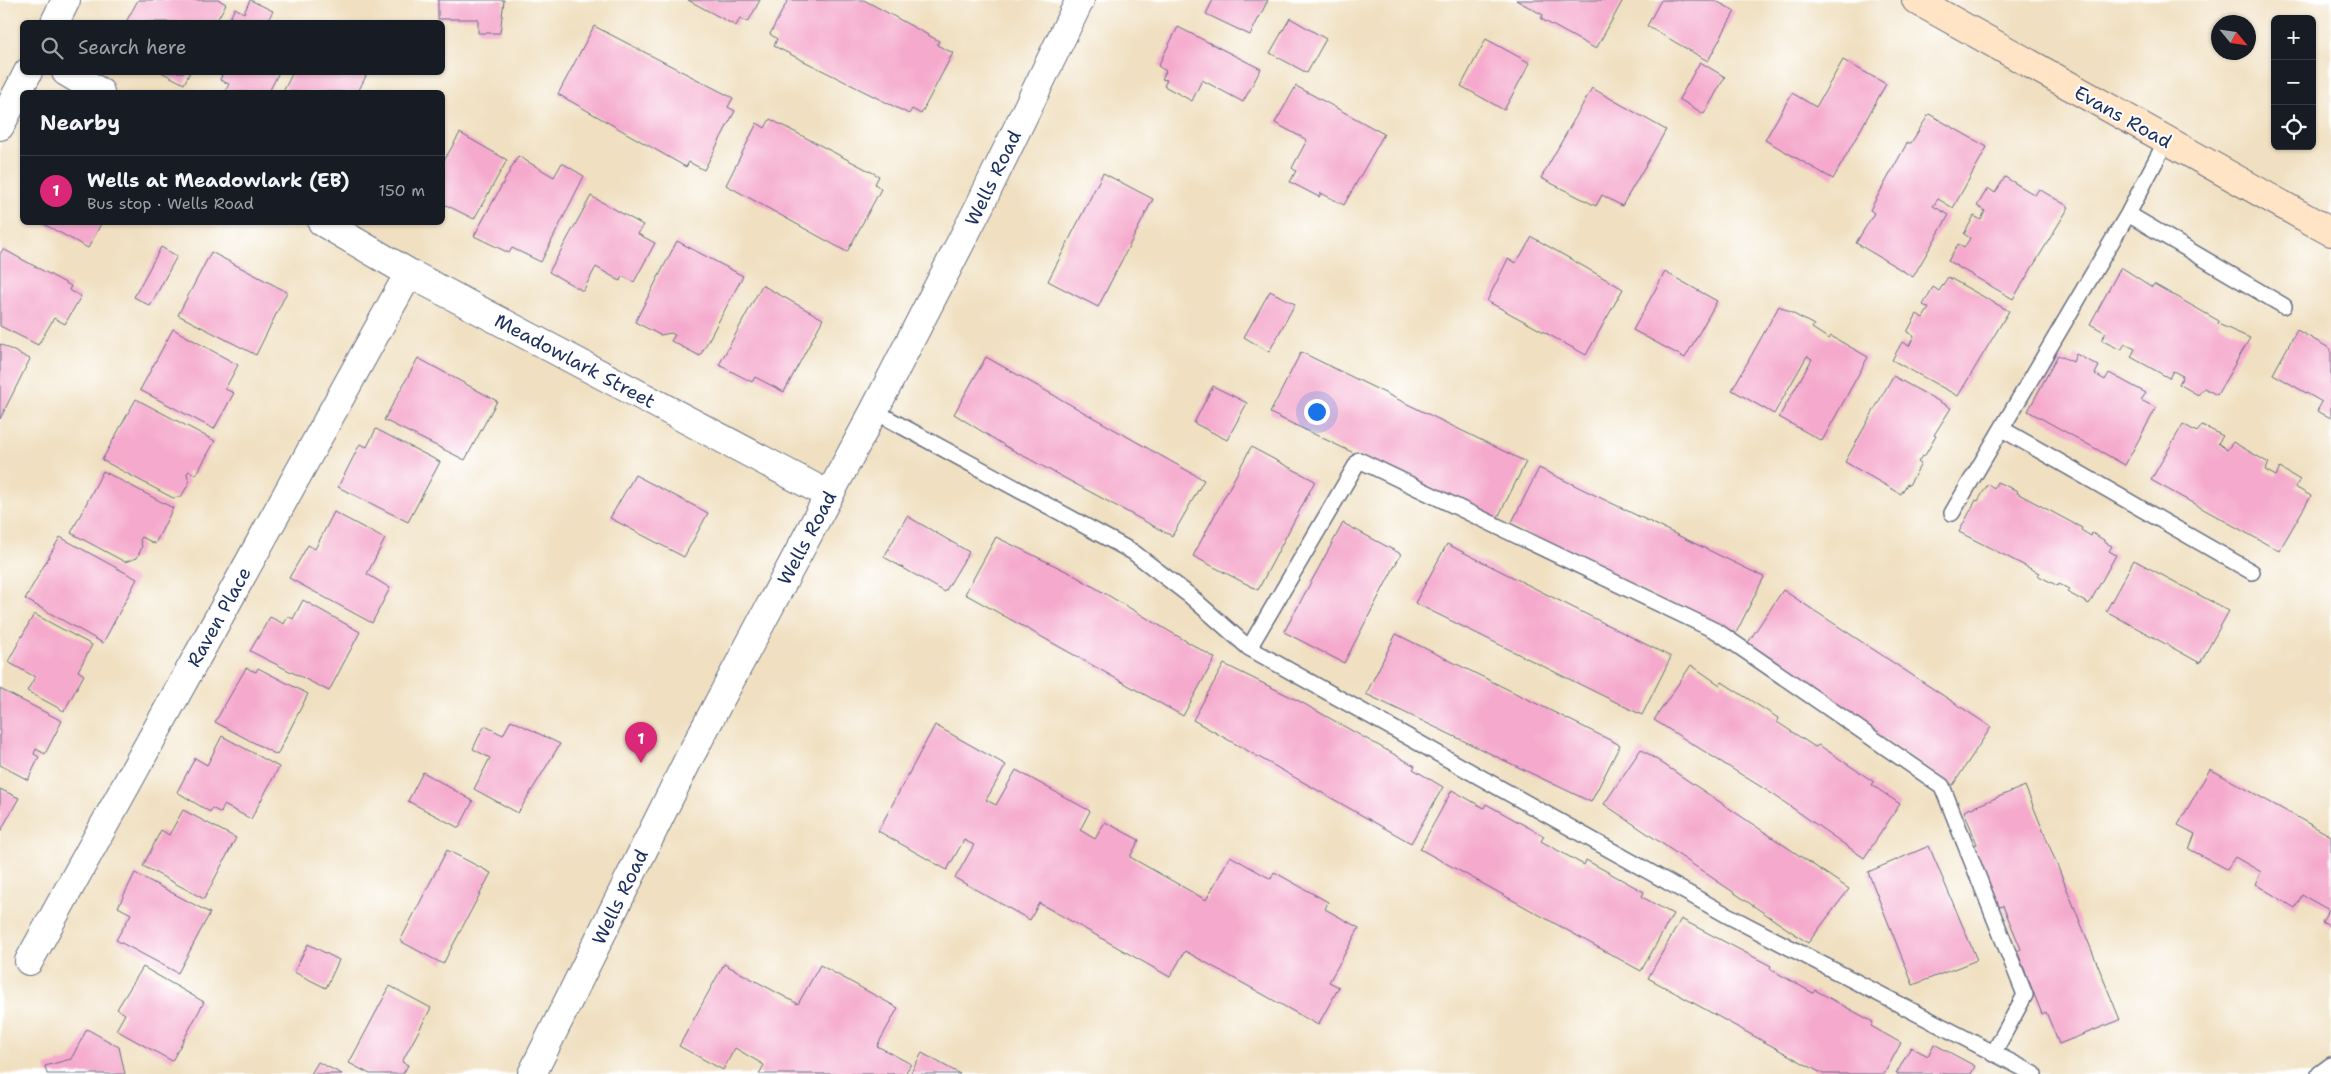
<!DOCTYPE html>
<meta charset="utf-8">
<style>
body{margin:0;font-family:"Shantell Sans",sans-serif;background:#242831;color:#f1f3f6}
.controls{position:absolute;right:15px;top:15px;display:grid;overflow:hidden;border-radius:8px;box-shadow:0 1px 4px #0004}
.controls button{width:45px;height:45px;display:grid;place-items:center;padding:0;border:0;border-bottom:1px solid #363941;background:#171b24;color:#f1f3f6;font:25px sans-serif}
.compass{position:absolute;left:2211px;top:15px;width:45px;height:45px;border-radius:50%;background:#171b24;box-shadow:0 1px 4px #0004;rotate:119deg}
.you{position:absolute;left:1316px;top:411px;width:18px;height:18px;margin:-12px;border:4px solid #fff;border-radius:50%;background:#1a73e8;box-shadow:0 0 0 8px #1a73e833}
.badge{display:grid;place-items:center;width:32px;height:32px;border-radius:50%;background:#db2777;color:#fff;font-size:16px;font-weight:700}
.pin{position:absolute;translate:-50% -41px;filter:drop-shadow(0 1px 2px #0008)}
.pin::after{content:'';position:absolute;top:26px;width:18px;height:15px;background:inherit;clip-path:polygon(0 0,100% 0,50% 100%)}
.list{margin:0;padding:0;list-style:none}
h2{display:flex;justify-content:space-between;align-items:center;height:65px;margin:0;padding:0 20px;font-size:21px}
h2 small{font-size:16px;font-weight:400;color:#9ea1a6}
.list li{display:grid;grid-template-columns:32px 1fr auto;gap:15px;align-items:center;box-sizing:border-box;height:70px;padding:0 20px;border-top:1px solid #363941}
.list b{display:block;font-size:19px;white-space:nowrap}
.list p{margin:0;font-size:16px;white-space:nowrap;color:#9ea1a6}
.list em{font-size:16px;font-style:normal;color:#9ea1a6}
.icon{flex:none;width:28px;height:28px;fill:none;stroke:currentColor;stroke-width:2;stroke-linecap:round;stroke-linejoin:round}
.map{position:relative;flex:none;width:2331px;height:1074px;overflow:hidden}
.search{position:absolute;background:#171b24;box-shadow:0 1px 4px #0004;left:20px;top:20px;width:425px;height:55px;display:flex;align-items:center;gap:12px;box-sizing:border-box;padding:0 18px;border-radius:8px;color:#9ea1a6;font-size:19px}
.panel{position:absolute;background:#171b24;box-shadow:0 1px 4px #0004;left:20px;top:90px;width:425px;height:135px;border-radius:8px}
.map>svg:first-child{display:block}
.building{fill:#f5aacd}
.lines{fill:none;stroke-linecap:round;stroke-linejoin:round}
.lane-casing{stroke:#666d81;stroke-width:18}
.street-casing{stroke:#666d81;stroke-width:30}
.secondary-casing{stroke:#666d81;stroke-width:30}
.lane{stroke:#fff;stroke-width:15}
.street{stroke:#fff;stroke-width:28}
.secondary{stroke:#ffe4c6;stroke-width:28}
.labels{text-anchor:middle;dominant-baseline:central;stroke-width:4;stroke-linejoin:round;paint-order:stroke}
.street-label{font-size:19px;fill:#1b2f5e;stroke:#fff}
</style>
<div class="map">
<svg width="2331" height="1074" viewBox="0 0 2331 1074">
<rect width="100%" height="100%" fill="#fff"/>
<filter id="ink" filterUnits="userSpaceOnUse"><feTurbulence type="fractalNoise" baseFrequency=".02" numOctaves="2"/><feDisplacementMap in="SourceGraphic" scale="10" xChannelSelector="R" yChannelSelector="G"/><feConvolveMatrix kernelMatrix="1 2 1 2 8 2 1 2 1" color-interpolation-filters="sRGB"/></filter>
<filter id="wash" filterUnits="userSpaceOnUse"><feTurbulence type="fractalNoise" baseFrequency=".0096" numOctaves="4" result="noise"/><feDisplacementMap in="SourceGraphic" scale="20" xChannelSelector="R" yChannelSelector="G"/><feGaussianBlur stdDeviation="1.12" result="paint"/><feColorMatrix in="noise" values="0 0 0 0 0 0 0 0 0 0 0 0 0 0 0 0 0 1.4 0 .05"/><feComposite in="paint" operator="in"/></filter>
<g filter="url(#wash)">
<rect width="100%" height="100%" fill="#f0e0c1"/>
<g id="blocks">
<path class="building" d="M138 0H219L226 4 216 22H126Z
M250 0 273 11 267 22H228L235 8 244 13Z
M438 0H504L500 33H478V19H438Z
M688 0H760L748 22 740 18 736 26Z
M788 0H864L939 41 937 45 953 53 921 114 912 109 909 114 774 46 777 39 770 34Z
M1213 0H1268L1250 35 1206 14Z
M1516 0H1623L1596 49 1541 19 1543 15Z
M1661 0H1714L1735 11 1708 61 1647 26Z
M1290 18 1326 39 1307 73 1270 53Z
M594 26 733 98 728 107 735 111 704 170 689 162 686 167 558 94Z
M1178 27 1261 69 1243 102 1202 80 1192 101 1164 86 1167 80 1162 79 1166 71 1158 66Z
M1486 39 1530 63 1504 110 1461 86Z
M1843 60 1886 84 1833 179 1765 140 1792 93 1816 107Z
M1700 62 1725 77 1704 114 1679 99Z
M161 72H190L184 84Z
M216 72H279L269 92H225L229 84 220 80 222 75Z
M293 72H359L366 76 358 92H283Z
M1296 86 1384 134 1344 205 1321 193 1319 197 1290 182 1296 171 1292 168 1307 140 1275 123Z
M1592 88 1666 130 1622 206 1602 195 1596 206 1541 178Z
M1929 114 1987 147 1953 208 1938 199 1933 206 1949 215 1913 277 1856 243 1874 213 1870 210 1907 143H1911Z
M770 119 879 176 875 184 881 189 847 252 726 185 757 123 765 128Z
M460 133 507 160 474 219 446 205 442 209V164Z
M518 156 554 177 562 163 584 176 541 262 512 248 509 253 474 236Z
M1103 173 1153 199 1098 307 1048 281Z
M2005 177 2035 195 2039 189 2069 207 2013 299 1948 261 1958 244 1964 248 1970 238 1964 234 1974 216 1981 220 1985 211 1977 206 1988 188 1995 193Z
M591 196 643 225 638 234 655 243 634 282 622 276 620 281 596 267 583 291 549 272Z
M40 222H102L88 248Z
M1532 237 1623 289 1586 355 1487 301 1508 259 1516 263Z
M677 241 743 276 700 356 671 341 675 335 671 333 660 335 635 322Z
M161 247 177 256 150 306 134 297Z
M3 249 71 286 69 290 81 296 65 324 54 318 38 345 0 326V254Z
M211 252 287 292 256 355 178 315Z
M2121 267 2152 287 2154 284 2219 321 2218 324 2250 338 2217 395 2204 388 2198 395 2179 384 2183 376 2173 371 2169 378 2131 357 2135 349 2125 344 2121 350 2101 340 2106 333 2090 324Z
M1665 272 1717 301 1685 358 1633 330Z
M1948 277 2009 311 1958 396 1892 360 1902 342 1909 346 1914 336 1907 332 1917 314 1923 318 1929 308 1923 305 1933 287 1939 291Z
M762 285 823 319 784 392 755 377 752 382 719 365Z
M1270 291 1295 304 1269 352 1244 337Z
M1779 306 1814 325 1812 328 1829 339 1831 336 1868 357 1822 441 1779 417 1812 359 1807 356 1774 414 1732 390Z
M173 329 238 365 225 389 234 393 214 429 140 390Z
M2297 330 2331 349V418L2317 411 2322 402 2273 374Z
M0 344 30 359 0 419Z
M1301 352 1526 462 1496 521 1270 413Z
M2076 354 2099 366 2095 374 2105 380 2109 373 2146 393 2141 400 2156 408 2125 465 2028 411 2058 355 2073 362Z
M986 357 1204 480 1172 536 1007 447 954 414Z
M418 358 497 401 465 460 384 420Z
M1893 376 1951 408 1934 435 1936 436 1924 457 1922 456 1918 462 1921 464 1909 485 1907 484 1901 494 1845 462Z
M1213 386 1247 403 1227 440 1194 423Z
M136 399 215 441 196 475 189 471 187 473 189 483 181 497 173 498 102 460Z
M2183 424 2197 432 2202 425 2223 436 2218 443 2227 450 2233 442 2269 463 2265 470 2276 476 2280 468 2300 480 2295 487 2311 496 2279 551 2151 480Z
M376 429 440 462 408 522 338 487 360 444 367 447Z
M1251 447 1315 481 1258 590 1193 556Z
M1539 468 1764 577 1735 635 1510 526Z
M103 471 173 508 155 544 142 537 140 540 142 547 137 558 125 562 71 533Z
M635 475 708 513 684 557 610 518Z
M1997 482 2018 491 2017 493 2082 528 2081 530 2091 536 2092 533 2104 540V542L2112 546 2109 551 2116 555 2089 604 2067 592 2069 589 2059 584 2058 586 2037 575 2039 573 1959 532 1976 500 1978 501 1988 484 1994 488Z
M334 512 385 539 367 574 390 588 372 623 289 578 308 545 315 549Z
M907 516 969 552 945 592 884 557Z
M1343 523 1401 554 1344 663 1284 632Z
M60 537 137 579 103 643 25 599Z
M996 537 1070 573 1215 658 1183 716 965 594Z
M1447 544 1671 657 1642 715 1415 603Z
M2134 560 2229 611 2200 663 2106 611Z
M1783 590 1991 727 1953 785 1745 647Z
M303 600 360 632 329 691 250 651 270 617 284 624 288 616 293 619Z
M34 614 92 645 78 671 84 675 64 711 27 691 35 677 8 662Z
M1396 634 1620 745 1591 802 1366 694Z
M1224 664 1299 701 1415 766 1413 769 1443 787 1411 843 1193 720Z
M1691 665 1720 685 1722 682 1778 718 1777 722 1815 747 1819 745 1874 782 1872 785 1900 804 1864 858 1774 795 1654 720Z
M246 668 256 672 258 668 308 694 277 755 215 722Z
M0 689 62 721 45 754 36 749 34 754 39 757 28 780 0 765Z
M511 720 560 744 518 813 474 789 490 758 473 749 481 732 485 726 503 735Z
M935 725 1006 765 986 800 996 805 1016 770 1090 811 1080 830 1095 839 1105 822 1139 840 1130 857 1206 900 1230 856 1271 879 1274 872 1328 902 1325 909 1359 928 1329 982 1339 987 1318 1025 1185 951 1170 977 1039 903 1030 920 955 878 974 845 964 840 947 870 878 831Z
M222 736 279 767 251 819 224 805 221 813 212 808 210 812 177 792 195 758 207 765Z
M1641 749 1849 889 1808 943 1604 804Z
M2210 769 2331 836V927L2322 922 2329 910 2302 895 2295 908 2255 884 2261 872 2235 857 2227 869 2189 849 2195 834 2178 825Z
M423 772 473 801 459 828 408 801Z
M2025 786 2120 1020 2059 1044 2046 1012 2042 1014 2017 951 2021 949 2003 906 1999 907 1974 845 1977 844 1964 811Z
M0 789 19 798 0 832Z
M1452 790 1484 808 1486 804 1544 836 1541 841 1584 865 1586 860 1644 892 1642 897 1673 914 1641 971 1420 849Z
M183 810 236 838 204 899 143 866 161 830 169 835Z
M1929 846 1977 960 1913 985 1868 872Z
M447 850 491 873 443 964 400 941Z
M135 873 210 913 178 973 116 940 131 914 118 907Z
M1681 919 1771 966 1770 969 1813 993 1815 990 1873 1022 1871 1026 1901 1043 1884 1074H1823L1648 978Z
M308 944 339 960 326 988 294 972Z
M724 964 798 1004 820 965 898 1008 877 1046 911 1064 905 1074H759L764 1065 735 1048 723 1070 679 1046Z
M143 967 204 1002 172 1061 116 1030 125 1014 117 1009Z
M390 986 431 1008 402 1062 408 1065 403 1074H370L349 1063Z
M87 1029 119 1047 125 1074H47L45 1066 71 1059Z
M1934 1044 1975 1066 1971 1074H1896L1911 1047 1928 1056Z
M922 1053 960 1074H910Z
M318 1062 342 1074H311Z"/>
</g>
</g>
<g filter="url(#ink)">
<use href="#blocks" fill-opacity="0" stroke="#666d81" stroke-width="1"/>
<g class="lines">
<g class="lane-casing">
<path id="lane" d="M2166 141 2128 214 2284 306
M874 411 1133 552 1189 595 1249 648 1725 914 2034 1074
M2002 429 2252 572
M1952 513 2128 214
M1249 648 1359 460 1718 632 1942 786 2025 995 1993 1054
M2319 1074 2331 1065"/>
</g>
<g class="street-casing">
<path id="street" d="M55 22 66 0
M66 72 100 92
M0 126 28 72
M322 222 409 273 829 495
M29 961 409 273
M532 1074 688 760 874 411 980 205 1080 0"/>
</g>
<g class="secondary-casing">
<path id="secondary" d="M1916 0 2331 232"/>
</g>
<use href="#lane" class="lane"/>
<use href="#street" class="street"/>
<use href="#secondary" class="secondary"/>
</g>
</g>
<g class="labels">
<g class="street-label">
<text transform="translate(2123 117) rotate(29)">Evans Road</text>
<text transform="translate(993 178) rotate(-64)">Wells Road</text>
<text transform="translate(575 361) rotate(28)">Meadowlark Street</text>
<text transform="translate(807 538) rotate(-62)">Wells Road</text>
<text transform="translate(219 617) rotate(-61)">Raven Place</text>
<text transform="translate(620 897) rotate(-64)">Wells Road</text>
</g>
</g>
</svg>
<div class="controls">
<button>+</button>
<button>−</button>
<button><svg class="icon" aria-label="locate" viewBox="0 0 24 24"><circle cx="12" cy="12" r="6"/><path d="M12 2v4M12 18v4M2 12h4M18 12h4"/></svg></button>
</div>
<svg class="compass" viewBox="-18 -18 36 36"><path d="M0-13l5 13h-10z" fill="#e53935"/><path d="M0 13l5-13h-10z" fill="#9ea1a6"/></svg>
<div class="you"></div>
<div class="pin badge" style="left:641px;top:763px">1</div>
<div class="search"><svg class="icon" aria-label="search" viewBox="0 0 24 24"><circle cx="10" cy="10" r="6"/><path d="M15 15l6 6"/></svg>Search here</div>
<section class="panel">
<h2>Nearby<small></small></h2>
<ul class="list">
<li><span class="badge">1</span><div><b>Wells at Meadowlark (EB)</b><p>Bus stop · Wells Road</p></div><em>150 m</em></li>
</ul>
</section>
</div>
